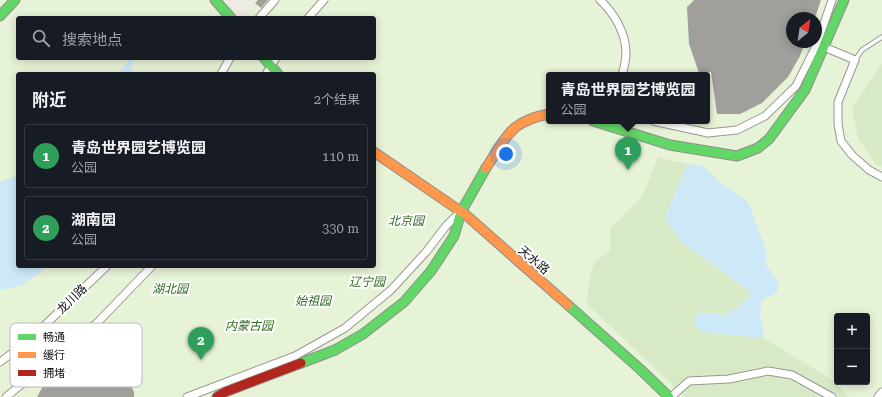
<!DOCTYPE html>
<html lang="zh">
<meta charset="utf-8">
<style>
body{margin:0;font-family:"Roboto Serif","Noto Sans SC",serif;background:#242831;color:#f1f3f6}
.controls{position:absolute;right:12px;bottom:12px;display:grid;overflow:hidden;border-radius:4px;box-shadow:0 2px 10px #0003}
.controls button{width:36px;height:36px;display:grid;place-items:center;padding:0;border:0;border-bottom:1px solid #363941;background:#171b24;color:#f1f3f6;font:20px sans-serif}
.compass{position:absolute;left:786px;top:12px;width:36px;height:36px;border-radius:50%;background:#171b24;box-shadow:0 2px 10px #0003;rotate:30deg}
.you{position:absolute;left:506px;top:154px;width:14px;height:14px;margin:-10px;border:3px solid #fff;border-radius:50%;background:#1a73e8;box-shadow:0 0 0 6px #1a73e833}
.badge{display:grid;place-items:center;width:26px;height:26px;border-radius:50%;background:#b2b2b3;color:#fff;font-size:13px;font-weight:700}
.pin{position:absolute;translate:-50% -33px;filter:drop-shadow(0 1px 2px #0008)}
.pin::after{content:'';position:absolute;top:21px;width:14px;height:12px;background:inherit;clip-path:polygon(0 0,100% 0,50% 100%)}
.popup{position:absolute;left:546px;top:72px;width:164px;height:52px;box-sizing:border-box;display:grid;place-content:center;border-radius:4px;background:#171b24;filter:drop-shadow(0 1px 3px #0005);font-size:13px;white-space:nowrap;color:#9ea1a6}
.popup b{font-size:15px;color:#f1f3f6}
.popup::after{content:'';position:absolute;left:50%;top:100%;margin-left:-8px;border:8px solid transparent;border-top-color:#171b24}
.list{margin:0;padding:0;list-style:none}
h2{display:flex;justify-content:space-between;align-items:center;height:52px;margin:0;padding:0 16px;font-size:17px}
h2 small{font-size:13px;font-weight:400;color:#9ea1a6}
.list li{display:grid;grid-template-columns:26px 1fr auto;gap:12px;align-items:center;box-sizing:border-box;height:64px;margin:0 8px 8px;padding:0 8px;border:1px solid #363941;border-radius:4px}
.list b{display:block;font-size:15px;white-space:nowrap}
.list p{margin:0;font-size:13px;white-space:nowrap;color:#9ea1a6}
.list em{font-size:13px;font-style:normal;color:#9ea1a6}
.icon{flex:none;width:22px;height:22px;fill:none;stroke:currentColor;stroke-width:2;stroke-linecap:round;stroke-linejoin:round}
.map{position:relative;flex:none;width:882px;height:397px;overflow:hidden}
.search{position:absolute;background:#171b24;box-shadow:0 2px 10px #0003;left:16px;top:16px;width:360px;height:44px;display:flex;align-items:center;gap:10px;box-sizing:border-box;padding:0 14px;border-radius:4px;color:#9ea1a6;font-size:15px}
.panel{position:absolute;background:#171b24;box-shadow:0 2px 10px #0003;left:16px;top:72px;width:360px;height:196px;border-radius:4px}
.map>svg:first-child{display:block}
.green{fill:#e7f3d7;fill-rule:evenodd}
.forest{fill:#d8eac5}
.plaza{fill:#edebe2}
.water{fill:#cde8f7}
.building{fill:#a19f9c}
.lines{fill:none;stroke-linecap:round;stroke-linejoin:round}
.lane-casing{stroke:#979795;stroke-width:5.5}
.street-casing{stroke:#979795;stroke-width:9}
.fast-casing{stroke:#8e8d8b;stroke-width:11}
.slow-casing{stroke:#8e8d8b;stroke-width:11}
.jam-casing{stroke:#8e8d8b;stroke-width:11}
.lane{stroke:#fffffe;stroke-width:3.5}
.street{stroke:#fffffe;stroke-width:7}
.fast{stroke:#63d668;stroke-width:9}
.slow{stroke:#ff974d;stroke-width:9}
.jam{stroke:#b3261e;stroke-width:9}
.labels{text-anchor:middle;dominant-baseline:central;stroke-width:4;stroke-linejoin:round;paint-order:stroke}
.park-label{font-size:12px;font-style:italic;fill:#2f6b1f;stroke:#fff}
.street-label{font-size:12px;fill:#111;stroke:#fff}
.key{fill:#fff;stroke:#b8b8b8;stroke-width:1}
.key-label{font-size:11px;fill:#111}
</style>
<div class="map">
<svg width="882" height="397" viewBox="0 0 882 397">
<rect width="100%" height="100%" fill="#fdfcf7"/>
<path class="green" d="M0 0H882V397H0ZM18 18H374V58H18ZM792 18H816V42H792ZM18 74H374V266H18ZM549 75H707V121H549ZM837 316H867V382H837Z"/>
<path class="forest" d="M882 63V166L877 165 858 139 852 108Z
M658 157 687 164 665 218 705 260 751 292 745 302 725 315 698 313 700 332 763 338 782 349 832 380 849 397H685L587 304 589 281 594 263 610 250V228L620 219 643 195Z"/>
<path class="plaza" d="M226 0H256L241 18Z"/>
<path class="water" d="M130 58H134L130 74H118Z
M687 164 703 166 721 183 748 202 767 253 766 265 779 283 777 293 762 300 760 314 763 328V338L700 332 694 323 698 312 725 315 745 302 751 292 680 241 665 218Z
M18 175V266H49L23 285 0 290V182Z"/>
<path class="building" d="M258 0H268L261 8 255 3Z
M694 0H821L815 18H792V42H805L800 56 788 77 762 103 740 114H717L711 72 699 73 689 44 687 7Z
M116 360 113 374 128 380 134 392V397H37L42 388 47 382 61 374 103 367Z"/>
<g class="lines">
<g class="lane-casing">
<path id="lane" d="M855 60 862 50 882 37"/>
</g>
<g class="street-casing">
<path id="street" d="M600 0C614 13 626 33 626 53 626 60 624 68 622 75
M259 18 275 0
M308 18 324 0
M824 47 855 60 838 102V124L841 141 852 155 869 170 882 177
M221 74 230 58
M266 74 276 58
M653 121 708 133 737 130 765 116 796 86 817 44 832 0
M0 362 27 342 107 266
M6 397 97 323 152 266
M187 397 295 356 345 328 391 290 426 252 446 226 460 212
M671 397 689 381 729 379 768 371 792 375 832 397
M878 397 882 392"/>
</g>
<g class="fast-casing">
<path id="fast" d="M215 0 231 18
M0 16 15 0
M264 58 278 74
M593 121 670 145 737 156 758 148 769 139 805 90 844 0
M568 305 640 369 669 397
M301 363 335 350 363 334 404 302 431 271 454 236 461 212 486 168"/>
</g>
<g class="slow-casing">
<path id="slow" d="M374 152 466 215 568 305
M486 168C494 156 505 135 516 127 525 120 538 116 549 114"/>
</g>
<g class="jam-casing">
<path id="jam" d="M217 397 225 392 301 363"/>
</g>
<use href="#lane" class="lane"/>
<use href="#street" class="street"/>
<use href="#fast" class="fast"/>
<use href="#slow" class="slow"/>
<use href="#jam" class="jam"/>
</g>
<g class="labels">
<g class="park-label">
<text x="406" y="221">北京园</text>
<text x="367" y="282">辽宁园</text>
<text x="170" y="289">湖北园</text>
<text x="313" y="301">始祖园</text>
<text x="249" y="326">内蒙古园</text>
</g>
<g class="street-label">
<text transform="translate(534 260) rotate(41)">天水路</text>
<text transform="translate(72 299) rotate(-44)">龙川路</text>
</g>
</g>
<rect x="10" y="323" width="132" height="64" rx="6" class="key"/>
<rect x="18" y="334" width="18" height="6" fill="#63d668"/>
<rect x="18" y="352" width="18" height="6" fill="#ff974d"/>
<rect x="18" y="370" width="18" height="6" fill="#b3261e"/>
<g class="key-label">
<text x="43" y="341">畅通</text>
<text x="43" y="359">缓行</text>
<text x="43" y="377">拥堵</text>
</g>
</svg>
<div class="controls">
<button>+</button>
<button>−</button>
</div>
<svg class="compass" viewBox="-18 -18 36 36"><path d="M0-13l5 13h-10z" fill="#e53935"/><path d="M0 13l5-13h-10z" fill="#9ea1a6"/></svg>
<div class="you"></div>
<div class="pin badge" style="left:628px;top:170px;background:#2e9e5b">1</div>
<div class="popup"><b>青岛世界园艺博览园</b>公园</div>
<div class="pin badge" style="left:201px;top:360px;background:#2e9e5b">2</div>
<div class="search"><svg class="icon" aria-label="search" viewBox="0 0 24 24"><circle cx="10" cy="10" r="6"/><path d="M15 15l6 6"/></svg>搜索地点</div>
<section class="panel">
<h2>附近<small>2个结果</small></h2>
<ul class="list">
<li><span class="badge" style="background:#2e9e5b">1</span><div><b>青岛世界园艺博览园</b><p>公园</p></div><em>110 m</em></li>
<li><span class="badge" style="background:#2e9e5b">2</span><div><b>湖南园</b><p>公园</p></div><em>330 m</em></li>
</ul>
</section>
</div>
